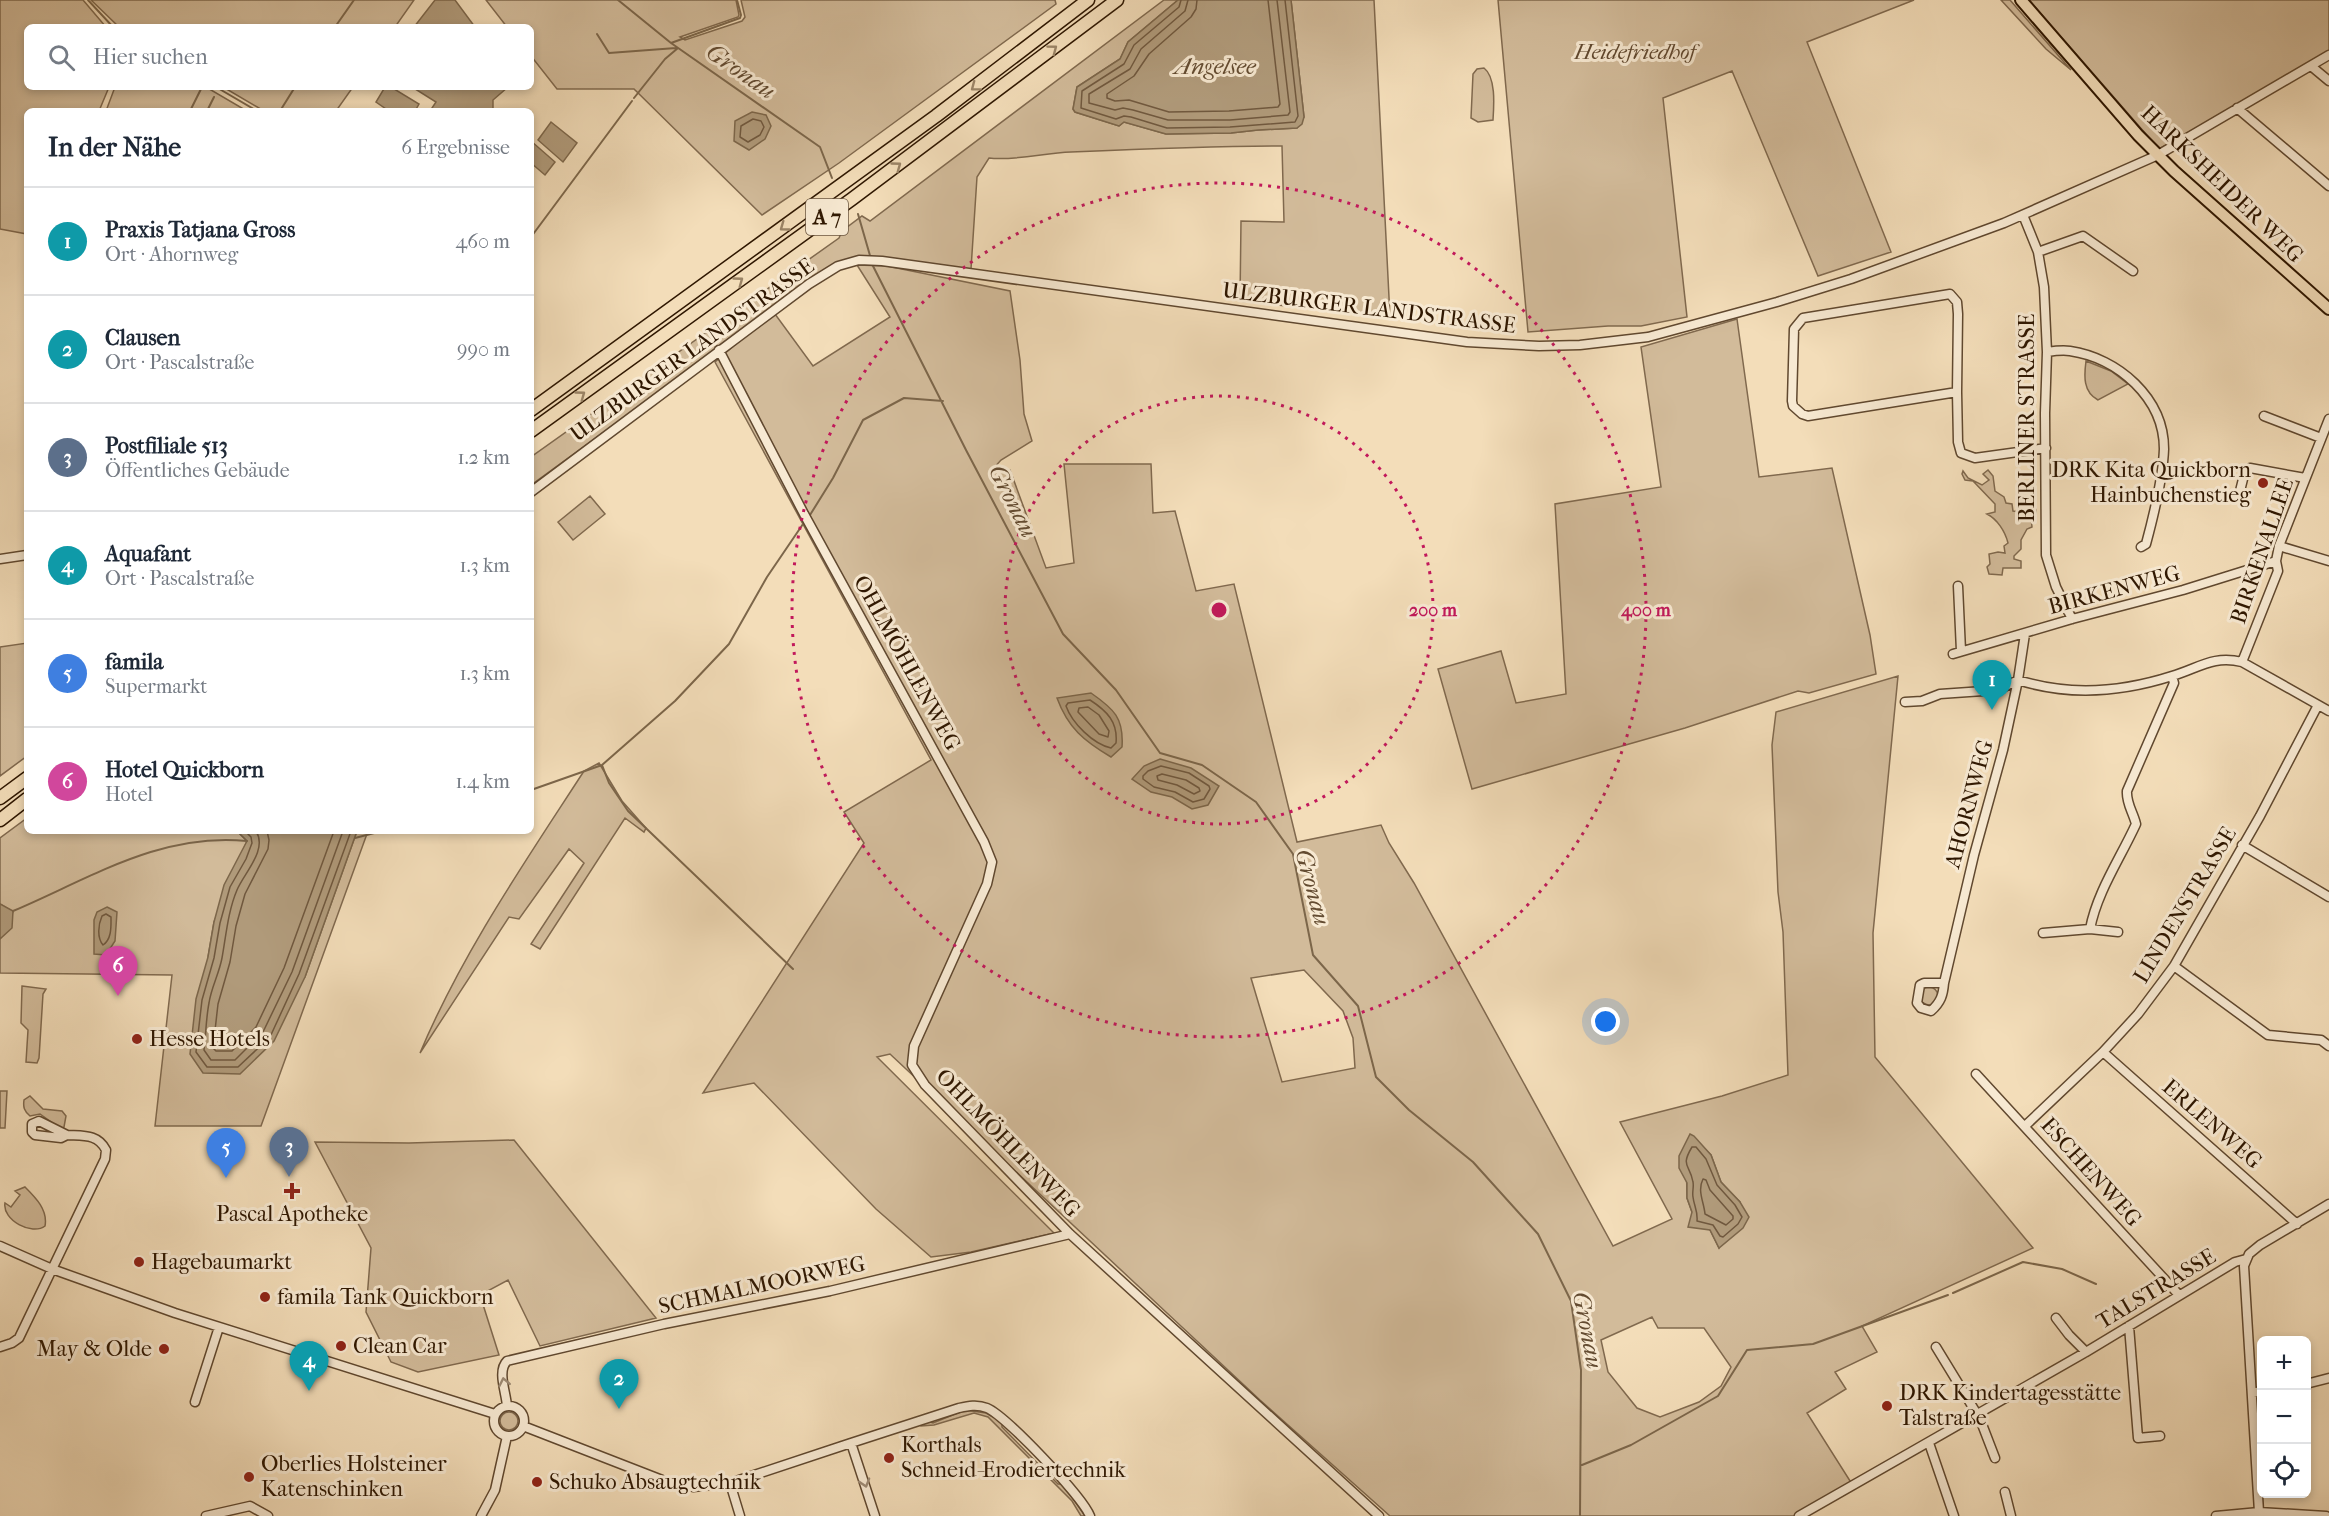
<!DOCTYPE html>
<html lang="de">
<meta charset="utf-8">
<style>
body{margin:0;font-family:"IM FELL French Canon",serif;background:#f2f2f3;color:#1f2937}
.controls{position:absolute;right:18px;bottom:18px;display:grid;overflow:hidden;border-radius:9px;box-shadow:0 3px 9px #0003}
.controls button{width:54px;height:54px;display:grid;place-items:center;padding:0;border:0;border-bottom:2px solid #e0e1e3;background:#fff;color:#1f2937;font:30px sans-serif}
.you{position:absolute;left:1606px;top:1022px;width:21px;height:21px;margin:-15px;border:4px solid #fff;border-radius:50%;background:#1a73e8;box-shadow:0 0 0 9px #1a73e833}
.badge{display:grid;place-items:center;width:39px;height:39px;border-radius:50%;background:#8f2418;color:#fff;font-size:20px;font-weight:700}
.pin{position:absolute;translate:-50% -50px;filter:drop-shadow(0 2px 3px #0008)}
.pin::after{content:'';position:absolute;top:32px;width:21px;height:18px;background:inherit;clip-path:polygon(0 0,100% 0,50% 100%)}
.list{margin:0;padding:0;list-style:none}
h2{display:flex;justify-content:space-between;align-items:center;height:78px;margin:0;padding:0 24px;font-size:26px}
h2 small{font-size:20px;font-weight:400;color:#747a83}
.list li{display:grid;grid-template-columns:39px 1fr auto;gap:18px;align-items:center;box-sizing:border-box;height:108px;padding:0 24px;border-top:2px solid #e0e1e3}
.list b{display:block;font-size:22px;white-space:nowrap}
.list p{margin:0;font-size:20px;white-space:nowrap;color:#747a83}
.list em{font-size:20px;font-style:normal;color:#747a83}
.icon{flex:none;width:33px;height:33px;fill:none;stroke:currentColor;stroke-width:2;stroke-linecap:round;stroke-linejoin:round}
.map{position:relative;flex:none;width:2329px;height:1516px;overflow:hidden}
.search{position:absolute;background:#fff;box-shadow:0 3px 9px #0003;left:24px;top:24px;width:510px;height:66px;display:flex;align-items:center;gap:15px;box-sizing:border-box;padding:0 21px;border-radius:9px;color:#747a83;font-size:22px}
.panel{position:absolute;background:#fff;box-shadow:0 3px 9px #0003;left:24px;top:108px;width:510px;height:726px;border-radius:9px}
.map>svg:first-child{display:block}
.green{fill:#d2bb9a;stroke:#80694e;stroke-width:1.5;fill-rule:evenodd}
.water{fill:#b09a7a;stroke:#7c664a;stroke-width:1.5}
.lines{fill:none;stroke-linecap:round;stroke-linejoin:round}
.shore{stroke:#70583e;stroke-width:1.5}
.stream{stroke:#7c664a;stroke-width:2}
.minor-casing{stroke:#60482f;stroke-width:11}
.major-casing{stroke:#2f1701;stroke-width:14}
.highway-casing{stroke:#2f1701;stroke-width:15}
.minor{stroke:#f7e9d2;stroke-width:8}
.major{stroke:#f3ddb9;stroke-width:10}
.highway{stroke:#f3ddb9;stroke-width:12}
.oneway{stroke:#9b8466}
.oneway2{stroke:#9d8a74}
.ring{fill:none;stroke:#c2185b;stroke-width:3;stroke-dasharray:3 6}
.poi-dot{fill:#8f2418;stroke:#f7e9d2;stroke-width:2}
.labels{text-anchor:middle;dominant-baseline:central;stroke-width:6;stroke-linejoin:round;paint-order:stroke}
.shield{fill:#f7e9d2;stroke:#6b5640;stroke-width:1.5}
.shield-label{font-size:21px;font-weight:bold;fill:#2f1701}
.park-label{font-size:22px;font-style:italic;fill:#60482f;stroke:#f7e9d2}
.street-label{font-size:22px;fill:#2f1701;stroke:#f7e9d2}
.poi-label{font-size:22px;fill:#2f1701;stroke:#f7e9d2;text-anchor:start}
.water-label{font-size:24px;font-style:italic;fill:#634b31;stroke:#f7e9d2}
.centre{fill:#c2185b;stroke:#f7e9d2;stroke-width:3}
.ring-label{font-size:18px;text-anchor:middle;font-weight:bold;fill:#c2185b;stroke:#f7e9d2;stroke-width:6;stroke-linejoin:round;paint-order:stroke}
</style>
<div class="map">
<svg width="2329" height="1516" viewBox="0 0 2329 1516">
<rect width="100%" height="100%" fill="#f3ddb9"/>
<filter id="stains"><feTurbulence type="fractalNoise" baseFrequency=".00333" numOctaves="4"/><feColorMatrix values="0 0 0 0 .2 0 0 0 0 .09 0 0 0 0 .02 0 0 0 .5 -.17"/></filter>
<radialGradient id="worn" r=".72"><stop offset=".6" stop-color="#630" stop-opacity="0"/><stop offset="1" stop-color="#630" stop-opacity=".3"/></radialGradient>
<path class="green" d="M0 0H83L106 27H27V87H109L99 111H27V234L0 229Z
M91 0H414L395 27H119Z
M486 0H736L739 15 738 17 680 37 685 40 742 21 745 17 741 0H1055L1056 4 839 163 762 215 634 89H557L531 56V27H507Z
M1164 0H1178L1128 42 1120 59 1077 87 1073 109 1075 112 1119 126 1124 122 1166 134 1231 133 1258 130 1297 128 1304 117 1291 0H1374L1390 317 1240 301 1241 221 1284 222 1282 146C1212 146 1141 149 1071 152 1044 153 1015 161 989 158L977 177 971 269 883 259 830 268 531 485V457L839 238 842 231 862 216 870 221Z
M1498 0H1914L1807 42 1891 252 1818 276 1732 71 1663 98 1687 317 1641 326H1608L1528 332Z
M2001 0H2010L2071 70 2046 49Z
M2029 0H2329V50L2303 68 2159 149Z
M1484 68C1496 77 1494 105 1493 120L1478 122 1471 118 1473 74 1477 69Z
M115 87H206L247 111H106Z
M223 87H353L336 111H264Z
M857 265 887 266 1010 291 1020 360 1024 414 1032 441 1001 460 992 470H1010L1046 568 1074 563 1064 464H1151L1153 513 1175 511 1196 591 1234 584 1297 842 1381 825 1389 843 1414 883 1613 1246 1672 1219 1620 1122 1722 1096 1788 1075 1783 932 1778 892 1772 745 1776 712 1898 676 1873 933 1875 1057 2033 1248 1862 1326 1877 1352 1835 1372 1846 1389 1807 1413 1852 1484 1799 1516H1390L1260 1400 890 1054 877 1057 1054 1233 971 1252 931 1257 876 1209 754 1083 703 1093 864 843 844 812 931 760 715 362 758 325 775 314 813 366 890 317ZM1304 970 1343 1011 1353 1038 1355 1068 1282 1082 1251 978ZM1690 1135 1711 1155 1721 1182 1740 1202 1719 1248 1710 1230 1692 1212 1687 1198 1686 1145ZM1652 1317 1658 1328H1704L1731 1367 1721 1386 1699 1402 1660 1417 1637 1408 1608 1372 1601 1340Z
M1737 319 1759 477 1832 468 1870 635 1876 674 1809 693 1798 691 1685 728 1472 789 1438 669 1501 651 1516 703 1566 694 1555 504 1661 487 1641 347Z
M2086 361 2111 371 2128 384 2098 400C2083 392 2084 376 2086 361Z
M1988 470 1993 476 1995 491 2004 497 2006 503 2012 504 2013 511 2020 512V497L2035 496 2036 517H2031L2032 527 2027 529 2021 540V549L2014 556V559L2021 561V568H2003L2002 575 1989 574 1987 567 1990 564 1989 554 1998 552 2005 553 2004 546 2008 543C2005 531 1997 519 1987 514L1995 512V504L1973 481 1965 480 1962 474 1963 471 1968 478 1982 485 1989 480 1983 474Z
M590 496 605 514 573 540 558 522Z
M27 643V756L0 776V647Z
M599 763 622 801 646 828 644 832 625 818 540 949 531 944 584 863 569 849 519 919 509 917 420 1053C462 953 525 862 584 771Z
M27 818V831H237L247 841 214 922 208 957 305 977 357 831H368L261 1126H155L172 975 0 973V939L13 912 0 904V838Z
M22 986 46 989 43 994 39 1058 37 1063 26 1062 28 1030 21 1023Z
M1920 996a9 9 0 1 1 18 0a9 9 0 1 1-18 0Z
M0 1091H7L5 1128H0Z
M30 1096 43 1109 62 1111 66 1116 64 1127 61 1129 40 1114 30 1116C24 1111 23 1107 24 1100Z
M514 1140 656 1318 540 1346 508 1280 480 1295 499 1355 418 1372 391 1362 366 1312 371 1248 315 1142 409 1143Z
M25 1187C36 1198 48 1210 45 1226 32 1236 2 1220 5 1203L11 1207 20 1195 15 1191Z
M965 1410 986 1413 1002 1422V1427L1058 1484H1063L1085 1516H1081L1072 1501 988 1417 974 1413 934 1425 921 1426 920 1423 927 1421 933 1423Z
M500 1421a9 9 0 1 1 18 0a9 9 0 1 1-18 0Z"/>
<path class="water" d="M435 0H455L475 27H414Z
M1178 0H1291L1304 117 1302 124 1297 128 1258 130 1231 133 1166 134 1124 122 1119 126 1075 112 1073 109 1077 87 1120 59 1128 42Z
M385 87H391L419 104 415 111H389L376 102Z
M412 87H508L493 100V111H430L436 102Z
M752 112 766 115 771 126 765 139 749 150 734 141 735 121Z
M551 122 577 143 563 162 538 140Z
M531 141 555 162 545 175 531 163Z
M1091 693C1114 709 1124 718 1122 747L1111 757C1084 741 1068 728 1057 698Z
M1160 759 1191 768 1219 786 1208 805 1192 809 1172 797 1151 792 1132 779 1144 766Z
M237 831H357L305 977 274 1041 240 1074 203 1073 190 1054 196 999 208 957 214 922 224 885 247 841Z
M0 904 13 911 12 928 0 939Z
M107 907 117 912 115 941 106 955 94 954V920L97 912Z
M1690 1134 1694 1136 1711 1155 1721 1182 1740 1202 1749 1217 1743 1228 1719 1248 1710 1230 1688 1227 1692 1212 1687 1198V1183L1679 1168V1156Z"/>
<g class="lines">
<path class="shore" d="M1181 0 1179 7 1134 45 1124 64 1082 91 1081 108 1116 119 1124 116 1131 117 1167 128 1230 127 1295 122 1298 116 1285 0
M1188 0 1185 11 1141 49 1130 69 1089 94V103L1115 110 1123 108 1133 110 1168 120H1230L1288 115 1290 112 1277 0
M1197 0 1196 9 1191 17 1149 54 1134 76 1107 94V98L1115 101 1129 100 1169 112 1229 111 1278 107 1280 104 1268 0
M753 119 761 121 764 127 760 135 748 142 740 137 741 126Z
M1090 700C1107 711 1118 722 1116 743L1111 748C1093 744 1072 723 1066 706L1068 703Z
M1088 707 1099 715 1109 731 1108 737 1099 734 1078 712 1079 708Z
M1161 766 1189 773 1209 786 1210 789 1204 799 1193 802 1175 792 1154 787 1143 779V776L1148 771Z
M1162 774 1186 780 1199 788 1200 791 1194 794 1177 785 1158 780 1157 776Z
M245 831 251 837 252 843 246 859 230 887 220 923 214 958 202 1000 196 1052 207 1067H238L270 1037 299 974 351 831
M256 831C268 850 244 873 237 890 228 911 226 936 222 958 219 974 211 988 209 1003 206 1018 206 1034 204 1050L211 1060H235L263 1032 292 972 343 831
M267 831 269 840 268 849 245 894 236 926 230 962 218 1004 213 1048 216 1051H232L256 1027 284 968 334 831
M106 914 111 917C111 926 112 939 103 945 97 938 98 925 102 916Z
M1692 1147H1696L1706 1159 1717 1185 1735 1205 1742 1217 1738 1224 1723 1237 1720 1236 1713 1225 1697 1221C1698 1211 1694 1206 1693 1197 1692 1192 1694 1187 1693 1182 1690 1164 1680 1167 1692 1147Z
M1703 1179 1706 1180 1710 1190 1733 1216V1219L1726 1225 1705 1214C1704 1202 1697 1191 1703 1179Z"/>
<path class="stream" d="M88 0 113 27
M618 0 671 43 820 147 832 178
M335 27 354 0
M597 34 609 53 676 48
M671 43 740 18 741 15 737 0
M216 87 257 111
M634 98 665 59 678 48
M190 111 202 87
M207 111 214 97
M280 111 295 87
M858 214 871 259
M531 237 632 101
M872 264 966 450 1063 634 1116 690 1160 753 1202 765 1256 802 1293 854 1313 955 1358 1006 1376 1077 1409 1110 1473 1162 1538 1234 1571 1301 1581 1370 1580 1516
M810 515 833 478 863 420 904 398 943 401
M602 765 609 783 628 811 793 969
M531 790 602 765 675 701 729 644 767 577 803 524
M355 838 382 831
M13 911C89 879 160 832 247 841
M1953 1293 2023 1262 2062 1269 2096 1284
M1582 1465 1631 1445 1718 1396 1747 1350 1813 1344 1948 1295"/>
<g class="minor-casing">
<path id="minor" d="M2311 66 2329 81
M2237 108 2329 186
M2023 215 2038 252 2044 287 2047 352 2045 413 2046 555 2056 587 2072 619
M2038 252 2083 236 2133 271
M719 350 804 514 984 842 992 862 987 884 914 1046 912 1065 925 1085 1070 1234 1379 1516
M2047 352C2054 351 2063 350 2070 351 2118 358 2164 398 2164 449 2163 475 2153 518 2146 544L2141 547
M1957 392 1808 416 1802 414 1793 406 1792 401 1794 329 1803 318 1950 294 1957 302 1958 314 1957 392 1958 442 1961 453 1975 458 2046 448
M2264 416 2321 438
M2240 491 2245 471 2250 468 2305 478
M531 492 809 284 838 266 859 260 882 261 1467 342 1539 346 1580 345 1648 337 1777 302 1851 279 2004 223 2158 155 2329 55
M2279 546 2329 561
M0 559 27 555
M1958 586 1961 651
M1953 654 2072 619 2183 590 2276 561
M2242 662 2278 571 2276 561 2279 546 2329 419
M1905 702 1922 701 1940 694 1998 690 2018 680C2068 696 2122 692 2172 676 2199 668 2213 655 2242 662L2329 711
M2242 845 2329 897
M2090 929C2097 892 2120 859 2136 824 2133 812 2126 803 2127 791L2174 683 2172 676
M2043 933 2090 929 2118 932
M2174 966 2268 1035 2321 1040 2329 1046
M1944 983C1943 995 1941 1002 1931 1011L1921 1008 1917 1003 1920 985 1924 983H1944L1974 855 2003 750 2018 680 2025 634
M2103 1052 2297 1224
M1976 1074 2179 1295
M39 1121 67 1135 61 1138 35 1135 32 1132V1124Z
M2025 1126 2103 1052 2138 1014 2174 966 2260 816 2318 705
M0 1246 52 1269 175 1313 495 1414
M2056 1318 2069 1335 2086 1352
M2129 1326 2138 1438 2160 1436
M0 1347 12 1343 19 1338 105 1159 106 1150C98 1134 84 1136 67 1135
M1936 1347 1980 1419 1995 1458
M2306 1384 2329 1378
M2252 1393 2262 1391
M195 1402 219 1327
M507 1406C506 1392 497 1371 507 1361L664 1324 830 1291 1070 1234
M494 1421a15 15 0 1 1 30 0a15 15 0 1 1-30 0Z
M523 1426 662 1480 693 1487 730 1483 851 1443 875 1516
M851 1443 959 1408C968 1406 977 1404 987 1408 1006 1416 1082 1496 1090 1516
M1929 1443 1954 1516
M730 1483 740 1516
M2005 1492 2011 1516
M2259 1512 2244 1266 2249 1254 2260 1245 2329 1204
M206 1516 250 1506 268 1516
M481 1516 495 1490 507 1436
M1799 1516 2086 1352 2235 1262 2246 1259
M2216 1516 2259 1512 2326 1516"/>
</g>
<g class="major-casing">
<path id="major" d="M2021 0 2138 135 2174 171 2329 309"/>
</g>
<g class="highway-casing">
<path id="highway" d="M531 410 936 116 1088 0
M531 431 852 199 1117 0
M0 798 27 778
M0 820 27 799"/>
</g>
<use href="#minor" class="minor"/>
<use href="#major" class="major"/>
<use href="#highway" class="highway"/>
</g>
<defs><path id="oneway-chevron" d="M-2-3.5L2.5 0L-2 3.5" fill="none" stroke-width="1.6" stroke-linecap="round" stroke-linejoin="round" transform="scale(1.5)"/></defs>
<g class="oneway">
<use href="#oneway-chevron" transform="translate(1053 49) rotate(-37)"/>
<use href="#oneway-chevron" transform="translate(975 87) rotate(143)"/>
<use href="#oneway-chevron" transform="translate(897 166) rotate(-36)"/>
<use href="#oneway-chevron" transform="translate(784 227) rotate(144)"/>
<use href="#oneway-chevron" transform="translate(739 281) rotate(-36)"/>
<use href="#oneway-chevron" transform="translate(581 395) rotate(-36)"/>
</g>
<g class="oneway2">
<use href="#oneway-chevron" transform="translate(504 1382) rotate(-101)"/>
<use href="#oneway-chevron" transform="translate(865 1483) rotate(73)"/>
</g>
<g class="ring">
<circle cx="1219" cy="610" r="214"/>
<circle cx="1219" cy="610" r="427"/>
</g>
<g class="poi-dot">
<circle cx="2263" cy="483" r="6"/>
<circle cx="137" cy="1039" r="6"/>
<path d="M289 1182h6v6h6v6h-6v6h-6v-6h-6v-6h6z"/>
<circle cx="139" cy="1262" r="6"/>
<circle cx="265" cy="1297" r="6"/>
<circle cx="341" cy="1346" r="6"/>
<circle cx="164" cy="1349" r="6"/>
<circle cx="1887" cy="1406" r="6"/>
<circle cx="889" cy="1458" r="6"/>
<circle cx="249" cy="1477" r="6"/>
<circle cx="537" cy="1482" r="6"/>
</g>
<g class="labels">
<rect class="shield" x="806" y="199" width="42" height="36" rx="4.5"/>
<g class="shield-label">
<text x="827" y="217">A 7</text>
</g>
<g class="park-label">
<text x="1635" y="52">Heidefriedhof</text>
</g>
<g class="street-label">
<text transform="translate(2222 184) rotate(44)">HARKSHEIDER WEG</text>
<text transform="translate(1369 308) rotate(7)">ULZBURGER LANDSTRASSE</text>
<text transform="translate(692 350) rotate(-36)">ULZBURGER LANDSTRASSE</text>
<text transform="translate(2027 418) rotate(-90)">BERLINER STRASSE</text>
<text transform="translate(2262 551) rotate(-71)">BIRKENALLEE</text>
<text transform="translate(2114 590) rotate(-15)">BIRKENWEG</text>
<text transform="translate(907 663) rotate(61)">OHLMÖHLENWEG</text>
<text transform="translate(1969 804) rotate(-75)">AHORNWEG</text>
<text transform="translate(2185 905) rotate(-59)">LINDENSTRASSE</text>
<text transform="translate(2212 1124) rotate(41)">ERLENWEG</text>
<text transform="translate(1008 1143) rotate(46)">OHLMÖHLENWEG</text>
<text transform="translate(2091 1172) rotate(48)">ESCHENWEG</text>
<text transform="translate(762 1285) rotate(-12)">SCHMALMOORWEG</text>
<text transform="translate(2156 1289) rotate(-31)">TALSTRASSE</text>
</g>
<g class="poi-label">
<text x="2251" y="470" text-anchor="end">DRK Kita Quickborn<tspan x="2251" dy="25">Hainbuchenstieg</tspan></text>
<text x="149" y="1039">Hesse Hotels</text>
<text x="292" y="1214" text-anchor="middle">Pascal Apotheke</text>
<text x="151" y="1262">Hagebaumarkt</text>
<text x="277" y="1297">famila Tank Quickborn</text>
<text x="353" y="1346">Clean Car</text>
<text x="152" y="1349" text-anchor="end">May &amp; Olde</text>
<text x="1899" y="1393">DRK Kindertagesstätte<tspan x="1899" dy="25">Talstraße</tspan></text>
<text x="901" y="1445">Korthals<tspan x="901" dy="25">Schneid-Erodiertechnik</tspan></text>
<text x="261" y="1464">Oberlies Holsteiner<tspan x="261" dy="25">Katenschinken</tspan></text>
<text x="549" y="1482">Schuko Absaugtechnik</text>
</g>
<g class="water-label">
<text x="1215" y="66">Angelsee</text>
<text transform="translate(741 71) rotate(35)">Gronau</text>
<text transform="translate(1013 501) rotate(63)">Gronau</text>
<text transform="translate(1313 887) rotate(75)">Gronau</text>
<text transform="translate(1588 1330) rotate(79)">Gronau</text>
</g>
</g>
<circle cx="1219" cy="610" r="9" class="centre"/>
<g class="ring-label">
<text x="1433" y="616">200 m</text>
<text x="1646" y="616">400 m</text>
</g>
<rect width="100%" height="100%" filter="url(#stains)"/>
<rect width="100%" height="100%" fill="url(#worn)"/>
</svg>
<div class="controls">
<button>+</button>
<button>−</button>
<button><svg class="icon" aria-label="locate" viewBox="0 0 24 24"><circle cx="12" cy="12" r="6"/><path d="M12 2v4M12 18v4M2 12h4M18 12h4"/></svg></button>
</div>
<div class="you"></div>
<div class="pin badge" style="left:1992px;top:710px;background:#0f9aa8">1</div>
<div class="pin badge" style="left:619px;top:1409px;background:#0f9aa8">2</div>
<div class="pin badge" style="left:289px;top:1177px;background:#5c6f8a">3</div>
<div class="pin badge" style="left:309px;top:1391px;background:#0f9aa8">4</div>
<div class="pin badge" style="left:226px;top:1178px;background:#3f7fe0">5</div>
<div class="pin badge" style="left:118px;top:996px;background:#d1479c">6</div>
<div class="search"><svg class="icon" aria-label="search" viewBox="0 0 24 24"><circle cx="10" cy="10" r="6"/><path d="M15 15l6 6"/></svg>Hier suchen</div>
<section class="panel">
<h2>In der Nähe<small>6 Ergebnisse</small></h2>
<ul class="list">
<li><span class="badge" style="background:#0f9aa8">1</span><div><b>Praxis Tatjana Gross</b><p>Ort · Ahornweg</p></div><em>460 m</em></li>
<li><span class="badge" style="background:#0f9aa8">2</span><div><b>Clausen</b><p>Ort · Pascalstraße</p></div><em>990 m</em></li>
<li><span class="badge" style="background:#5c6f8a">3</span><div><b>Postfiliale 513</b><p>Öffentliches Gebäude</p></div><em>1.2 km</em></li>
<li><span class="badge" style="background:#0f9aa8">4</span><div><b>Aquafant</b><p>Ort · Pascalstraße</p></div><em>1.3 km</em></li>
<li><span class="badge" style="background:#3f7fe0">5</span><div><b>famila</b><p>Supermarkt</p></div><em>1.3 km</em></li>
<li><span class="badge" style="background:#d1479c">6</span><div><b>Hotel Quickborn</b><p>Hotel</p></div><em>1.4 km</em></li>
</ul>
</section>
</div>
